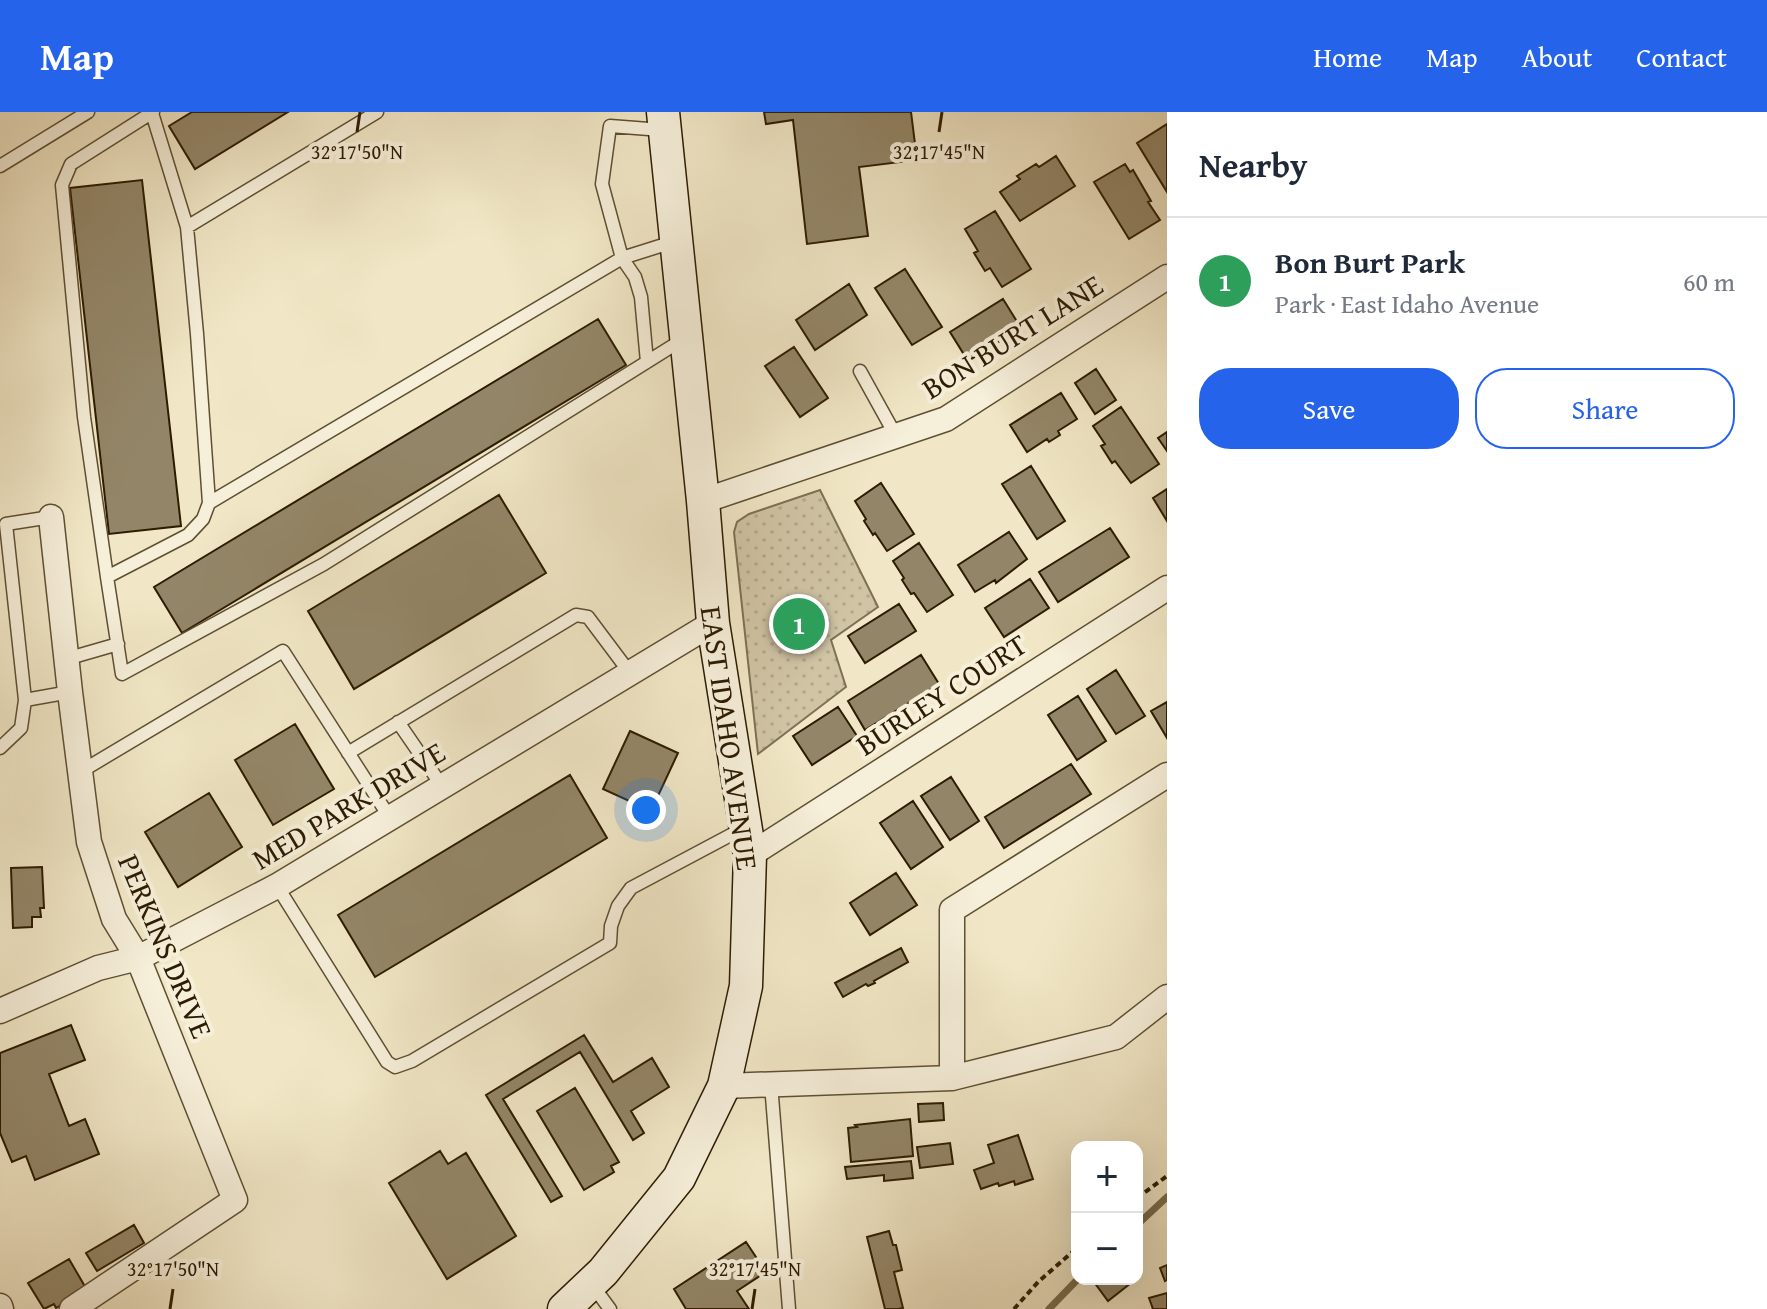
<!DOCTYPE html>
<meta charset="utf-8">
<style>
body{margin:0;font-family:"Gentium Book Plus",serif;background:#f2f2f3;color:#1f2937}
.controls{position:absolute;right:24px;bottom:24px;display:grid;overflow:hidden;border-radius:16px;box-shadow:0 8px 32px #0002}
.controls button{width:72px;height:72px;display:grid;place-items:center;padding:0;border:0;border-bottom:2px solid #e0e1e3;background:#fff;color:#1f2937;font:40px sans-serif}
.you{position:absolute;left:646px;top:698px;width:28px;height:28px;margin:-20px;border:6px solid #fff;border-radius:50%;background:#1a73e8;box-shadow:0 0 0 12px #1a73e833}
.badge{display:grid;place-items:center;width:52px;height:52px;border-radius:50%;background:#2563eb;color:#fff;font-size:26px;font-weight:700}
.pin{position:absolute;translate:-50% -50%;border:4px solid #fff;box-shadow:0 2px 8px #0006}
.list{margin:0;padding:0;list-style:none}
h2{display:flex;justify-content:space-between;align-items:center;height:104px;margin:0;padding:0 32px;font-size:34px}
h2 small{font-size:26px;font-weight:400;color:#747a83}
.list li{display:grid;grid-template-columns:52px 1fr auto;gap:24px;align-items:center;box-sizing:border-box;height:128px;padding:0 32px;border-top:2px solid #e0e1e3}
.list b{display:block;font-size:30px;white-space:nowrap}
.list p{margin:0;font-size:26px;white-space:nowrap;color:#747a83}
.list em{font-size:26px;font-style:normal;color:#747a83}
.actions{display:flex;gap:16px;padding:24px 32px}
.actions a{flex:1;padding:18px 0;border:2px solid #2563eb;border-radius:32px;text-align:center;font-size:28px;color:#2563eb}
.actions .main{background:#2563eb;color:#fff}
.map{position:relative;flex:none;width:1167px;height:1197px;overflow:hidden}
header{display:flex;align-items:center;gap:48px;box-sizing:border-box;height:112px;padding:0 40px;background:#2563eb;color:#fff}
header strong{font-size:38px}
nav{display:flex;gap:44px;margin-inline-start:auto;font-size:28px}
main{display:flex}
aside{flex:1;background:#fff}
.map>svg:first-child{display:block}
.park{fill:url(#park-dots);stroke:#7e7054;stroke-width:2}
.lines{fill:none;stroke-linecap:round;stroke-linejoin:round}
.stream{stroke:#7a6c4f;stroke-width:7}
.building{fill:#938668;stroke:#2d1c02;stroke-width:2}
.lane-casing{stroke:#5e4f33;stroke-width:15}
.street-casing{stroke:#5e4f33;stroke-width:27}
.secondary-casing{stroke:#2d1c02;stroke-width:35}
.path{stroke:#2d1c02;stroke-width:4;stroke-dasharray:6 4;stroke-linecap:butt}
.lane{stroke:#f6efda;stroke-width:12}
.street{stroke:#f6efda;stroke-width:24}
.secondary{stroke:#f6efda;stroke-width:32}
.ticks{fill:none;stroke:#2d1c02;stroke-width:3}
.labels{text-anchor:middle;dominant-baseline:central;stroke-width:8;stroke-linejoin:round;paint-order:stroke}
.street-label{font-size:30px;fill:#2d1c02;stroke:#f6efda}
.ticks-label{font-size:20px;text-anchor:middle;fill:#2d1c02;stroke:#f6efda;stroke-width:8;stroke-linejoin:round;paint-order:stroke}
</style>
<header>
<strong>Map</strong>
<nav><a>Home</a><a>Map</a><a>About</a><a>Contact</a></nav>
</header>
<main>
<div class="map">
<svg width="1167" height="1197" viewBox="0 0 1167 1197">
<defs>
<pattern id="park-dots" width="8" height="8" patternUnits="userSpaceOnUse" patternTransform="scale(2)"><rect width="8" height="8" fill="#d0c4a5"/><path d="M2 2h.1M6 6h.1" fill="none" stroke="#b3a88c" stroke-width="1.8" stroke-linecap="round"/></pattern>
</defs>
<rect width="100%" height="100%" fill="#f1e7c6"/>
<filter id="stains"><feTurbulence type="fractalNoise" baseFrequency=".0025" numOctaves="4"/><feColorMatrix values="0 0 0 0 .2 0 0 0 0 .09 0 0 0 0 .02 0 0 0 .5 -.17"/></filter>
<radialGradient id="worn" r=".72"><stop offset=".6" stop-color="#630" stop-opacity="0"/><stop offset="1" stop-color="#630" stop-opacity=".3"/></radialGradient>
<path class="park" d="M820 378 878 495 831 528 846 575 758 642 734 420 737 410 749 402Z"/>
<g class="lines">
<path class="stream" d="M1137 1113 1167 1085
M1049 1197 1078 1167"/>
</g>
<path class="building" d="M192 0H288L195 57 169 14Z
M764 0H911L917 48 859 55 868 124 807 132 793 8 766 12Z
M1167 12V80L1137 31Z
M1056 44 1075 74 1020 109 1000 80 1020 67 1017 64 1036 52 1039 55Z
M1125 52 1130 60 1133 58 1151 89 1148 90 1160 108 1129 127 1094 70Z
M142 68 181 414 109 422 70 76Z
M995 99 1031 157 1002 175 990 156 985 159 974 141 978 139 965 117Z
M905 157 942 215 912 233 875 176Z
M849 172 867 203 815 238 796 208Z
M1003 187 1021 216 968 249 950 220Z
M598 207 626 253 182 521 154 475Z
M794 235 828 286 800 305 765 254Z
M1096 257 1116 288 1095 302 1075 271Z
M1061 281 1077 307 1058 319 1060 323 1049 330 1047 327 1027 340 1010 313Z
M1121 295 1159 352 1131 371 1115 349 1112 351 1101 334 1105 332 1093 314Z
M1167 320V339L1158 326Z
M1031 354 1065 409 1037 427 1002 372Z
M881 371 914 422 887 439 875 421 873 423 864 409 866 407 855 389Z
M1167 377V409L1153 386Z
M499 383 546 461 354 577 308 499Z
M1110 416 1129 445 1058 490 1039 460Z
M1009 420 1027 447 996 471 995 468 975 480 958 453Z
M919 431 953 483 927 500 914 481 911 482 902 468 904 466 893 449Z
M1030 467 1049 496 1004 525 985 496Z
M899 492 916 519 865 551 848 524Z
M921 543 939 572 865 618 848 589Z
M1116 558 1145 604 1116 622 1087 577Z
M1078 584 1106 629 1077 648 1048 603Z
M1167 590V626L1151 599Z
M838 595 857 624 812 653 793 624Z
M295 612 334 677 273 713 235 648Z
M630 619 678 641 651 699 603 677Z
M1071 652 1091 682 1004 736 985 705Z
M570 663 607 726 375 865 338 803Z
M951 665 979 709 950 728 921 684Z
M209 681 242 735 178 775 145 720Z
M913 689 943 735 911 757 880 711Z
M42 755 44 796H40L41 805H32V815L13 816 11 756Z
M896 761 917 793 870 823 850 791Z
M901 836 908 850 874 869 875 871 868 874 866 872 843 885 835 871Z
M71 913 85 948 49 962 69 1014 85 1007 99 1042 35 1068 26 1044 12 1050 0 1021V941Z
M584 923 613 970 652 946 669 975 631 999 644 1021 633 1028 580 940 503 987 562 1084 551 1090 486 983Z
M575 976 619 1050 611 1054 614 1060 584 1078 537 999Z
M943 991 944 1008 919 1010 918 992Z
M910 1007 913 1044 851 1050 848 1016 857 1015 855 1013Z
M1018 1023 1033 1067 1015 1073 1014 1069 999 1074 998 1071 981 1077 974 1058 994 1051 988 1033Z
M950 1031 953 1052 920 1056 917 1035Z
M440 1039 448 1052 466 1041 516 1124 447 1167 389 1071Z
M911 1049 913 1066 884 1069V1063L847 1067 845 1055Z
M134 1113 144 1131 97 1159 86 1141Z
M889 1119 893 1133H896L902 1158 894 1160 903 1196 898 1197H885L867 1125Z
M746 1130 766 1160 737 1179 749 1197H686L674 1177Z
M69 1147 87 1178 56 1196 54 1192 44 1197 28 1171Z
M1167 1153V1168L1165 1169 1160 1156Z
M1098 1167H1136L1108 1189 1094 1170Z
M1167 1181V1197H1153L1149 1186Z"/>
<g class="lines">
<g class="lane-casing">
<path id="lane" d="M377 0 187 115 197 222 209 391 203 407 188 423 107 465 122 562 324 452 682 228
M152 1 187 115
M0 54 88 0
M647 250 641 185 635 165 622 146 602 72 610 14 662 18
M860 259 896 324
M209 391 622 146 676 129
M51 405 6 412 25 588 70 580
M107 465 84 305 62 73 71 52 153 0
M66 547 118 532
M398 610 442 674
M0 636 21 616 25 588
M348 641 576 503 588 505 630 561
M80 660 283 539 390 706
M277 774 387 950 395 955 412 949 610 831 611 814 618 794 631 776 742 717
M771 972 789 1197
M593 1174 610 1197"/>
</g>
<g class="street-casing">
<path id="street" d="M703 389 946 307 1167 165
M51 405 70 580 89 730 114 807 138 846 235 1088 72 1197
M750 743 1167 476
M0 899 98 856 138 846 277 774 713 511
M952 966V798L1167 663
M724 974 952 966 1116 925 1167 885
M0 1194 1 1197"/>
</g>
<g class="secondary-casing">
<path id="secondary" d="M564 1197 603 1160 679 1066 724 974 746 874 750 743 713 511 703 389 663 0"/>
</g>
<path class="path" d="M1137 1086 1167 1064
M1014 1197 1038 1170 1077 1136"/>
<use href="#lane" class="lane"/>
<use href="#street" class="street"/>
<use href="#secondary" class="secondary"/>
</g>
<path class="ticks" d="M357 20 360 0M939 20 942 0M170 1197 173 1177M752 1197 755 1177"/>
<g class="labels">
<g class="street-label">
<text transform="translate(1012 224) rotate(-32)">BON BURT LANE</text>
<text transform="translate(941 582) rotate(-33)">BURLEY COURT</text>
<text transform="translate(730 626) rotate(82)">EAST IDAHO AVENUE</text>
<text transform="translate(348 693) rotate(-31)">MED PARK DRIVE</text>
<text transform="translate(166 834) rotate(67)">PERKINS DRIVE</text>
</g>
</g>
<g class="ticks-label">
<text x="357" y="47">32°17'50"N</text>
<text x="939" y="47">32°17'45"N</text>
<text x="173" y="1164">32°17'50"N</text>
<text x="755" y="1164">32°17'45"N</text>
</g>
<rect width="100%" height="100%" filter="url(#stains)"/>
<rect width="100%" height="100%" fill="url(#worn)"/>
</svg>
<div class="controls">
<button>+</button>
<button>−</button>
</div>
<div class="you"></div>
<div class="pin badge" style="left:799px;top:512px;background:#2e9e5b">1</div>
</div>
<aside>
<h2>Nearby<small></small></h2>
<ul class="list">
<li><span class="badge" style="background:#2e9e5b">1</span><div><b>Bon Burt Park</b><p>Park · East Idaho Avenue</p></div><em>60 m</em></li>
</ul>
<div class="actions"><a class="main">Save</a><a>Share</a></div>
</aside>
</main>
